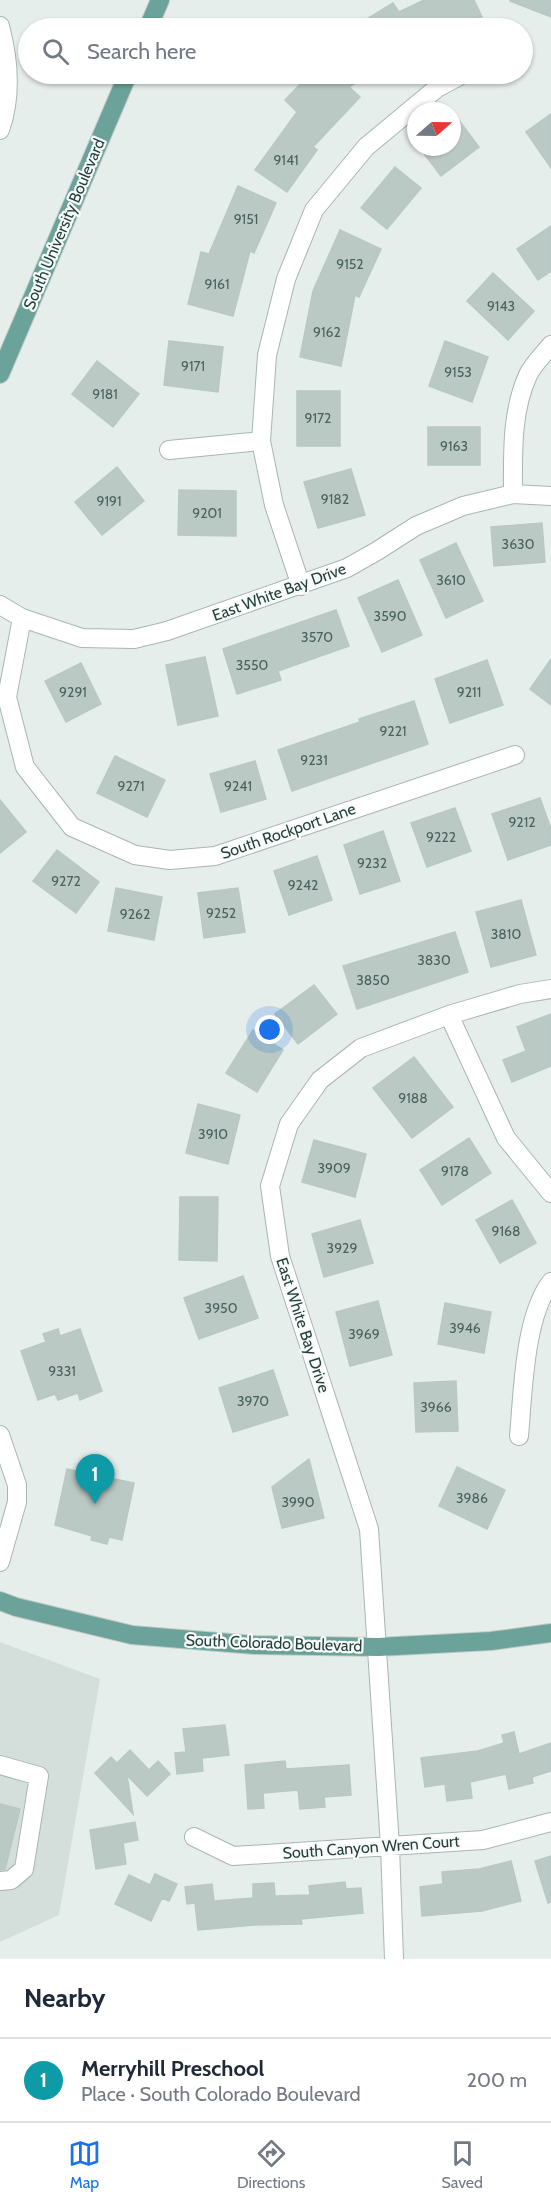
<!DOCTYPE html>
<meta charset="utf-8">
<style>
body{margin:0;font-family:Cabin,sans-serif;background:#f2f2f3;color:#1f2937}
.compass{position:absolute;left:407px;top:102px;width:54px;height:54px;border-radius:50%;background:#fff;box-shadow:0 2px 4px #0004;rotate:70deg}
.you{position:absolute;left:270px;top:1030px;width:21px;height:21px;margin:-15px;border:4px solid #fff;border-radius:50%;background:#1a73e8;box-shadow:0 0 0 9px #1a73e833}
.badge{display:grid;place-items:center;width:39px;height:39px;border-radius:50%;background:#1a73e8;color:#fff;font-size:20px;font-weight:700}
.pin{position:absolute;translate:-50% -50px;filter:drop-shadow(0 2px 3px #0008)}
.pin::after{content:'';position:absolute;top:32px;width:21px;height:18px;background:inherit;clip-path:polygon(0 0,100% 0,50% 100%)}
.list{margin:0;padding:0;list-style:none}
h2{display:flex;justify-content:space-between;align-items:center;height:78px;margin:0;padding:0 24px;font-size:26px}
h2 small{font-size:20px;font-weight:400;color:#747a83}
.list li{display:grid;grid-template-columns:39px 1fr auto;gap:18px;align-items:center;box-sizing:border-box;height:84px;padding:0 24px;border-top:2px solid #e0e1e3}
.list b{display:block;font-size:22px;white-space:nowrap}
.list p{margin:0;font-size:20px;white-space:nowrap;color:#747a83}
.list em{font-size:20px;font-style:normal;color:#747a83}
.icon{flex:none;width:33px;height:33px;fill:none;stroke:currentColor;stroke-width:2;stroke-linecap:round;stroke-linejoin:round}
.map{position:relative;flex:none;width:551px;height:1959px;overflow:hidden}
.search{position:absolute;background:#fff;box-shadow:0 2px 4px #0004;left:18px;right:18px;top:18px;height:66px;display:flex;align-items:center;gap:15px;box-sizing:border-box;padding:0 21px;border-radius:33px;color:#747a83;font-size:22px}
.sheet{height:162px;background:#fff}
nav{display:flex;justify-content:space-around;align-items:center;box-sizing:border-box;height:84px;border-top:2px solid #e0e1e3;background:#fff;font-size:16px;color:#747a83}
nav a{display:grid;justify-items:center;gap:3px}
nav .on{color:#1a73e8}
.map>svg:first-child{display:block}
.built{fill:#d4deda}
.building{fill:#bbc9c4;stroke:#b8c8c3;stroke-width:1.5}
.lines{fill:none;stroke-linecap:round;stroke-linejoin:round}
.minor-casing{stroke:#a8b6b3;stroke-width:20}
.major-casing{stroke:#c2cac8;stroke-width:20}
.minor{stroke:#fff;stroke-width:18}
.major{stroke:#6ba299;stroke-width:18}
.labels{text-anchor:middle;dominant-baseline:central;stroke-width:4.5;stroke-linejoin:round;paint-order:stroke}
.number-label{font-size:14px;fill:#4a625d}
.street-label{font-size:16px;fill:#25403b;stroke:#f6faf9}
</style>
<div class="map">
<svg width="551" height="1959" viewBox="0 0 551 1959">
<rect width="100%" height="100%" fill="#e6eeeb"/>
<path class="built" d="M0 1642 100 1679 59 1915 0 1942Z"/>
<path class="building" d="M424 0H474L482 17 458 28H352L393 3 399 12Z
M510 0H551V17L510 1Z
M310 74H370L349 87 360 97 313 147 317 150 287 192 255 170 297 112 285 100Z
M452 111 479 147 441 176 419 147H452Z
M551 114V168L526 132Z
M395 167 421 188 387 229 361 208Z
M238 186 276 203 254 253 250 251 233 316 188 304 201 252 209 254Z
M551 226V271L538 280 517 249Z
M340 230 381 249 359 297 355 295 341 366 300 357 313 291Z
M493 273 534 311 508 340 467 301Z
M169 341 223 347 218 392 164 385Z
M445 341 488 357 472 402 429 386Z
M97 361 139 394 113 427 72 394Z
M297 391H340V446H297Z
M428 427H480V465H428Z
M117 467 144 501 102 535 75 502Z
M351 469 365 515 318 528 304 482Z
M179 490 236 491V536L178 535Z
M542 523 545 562 494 566 491 527Z
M456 543 483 601 446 618 420 560Z
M398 580 422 635 382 652 358 598Z
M336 610 349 646 278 671 281 680 237 694 223 649Z
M205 657 218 716 178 725 166 665Z
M551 659V705L530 689Z
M487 660 503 705 450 723 435 679Z
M81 663 101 704 66 722 45 681Z
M414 701 428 744 292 791 278 750 360 722 359 719Z
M115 756 165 780 147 817 97 793Z
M255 761 266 799 221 812 210 774Z
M540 798 551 829V845L508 860 492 814Z
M0 800 26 832 0 853Z
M455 808 471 851 427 867 411 823Z
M383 831 400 881 360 894 344 845Z
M57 850 99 882 76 913 33 881Z
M317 856 332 900 289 915 274 871Z
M116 888 162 897 154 940 108 931Z
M238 888 245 932 204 938 198 893Z
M521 900 536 955 491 967 476 912Z
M455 932 468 972 357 1009 343 966Z
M314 985 337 1014 298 1044 275 1014Z
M551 1014V1066L512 1082 503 1060 526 1051 517 1027Z
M253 1030 283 1050 257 1092 226 1073Z
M414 1057 453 1107 412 1138 373 1088Z
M198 1104 240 1115 228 1164 186 1153Z
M469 1138 491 1173 442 1205 420 1170Z
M314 1140 366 1154 355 1197 302 1182Z
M180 1197H218L217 1261 179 1260Z
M512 1200 536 1243 500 1263 476 1220Z
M360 1220 373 1263 324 1277 312 1234Z
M243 1276 258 1318 199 1339 184 1298Z
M378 1301 392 1355 350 1366 336 1312Z
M445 1303 491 1312 484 1353 438 1344Z
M58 1329 60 1336 80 1329 102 1391 80 1400 78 1393 58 1400 55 1394 38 1400 21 1351 46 1342 43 1334Z
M273 1370 288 1415 233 1432 219 1388Z
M456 1381 458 1431 416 1432 414 1383Z
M309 1459 324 1518 282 1528 272 1487Z
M457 1467 505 1490 487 1529 439 1506Z
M67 1469 134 1483 122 1540 109 1537 107 1544 91 1540 92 1536 55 1525Z
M225 1725 229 1755 202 1758 203 1771 177 1774 175 1753 186 1752 183 1729Z
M514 1732 519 1754 551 1743V1771L532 1777 533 1783 509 1789 506 1774 470 1782 472 1798 447 1801 445 1784 425 1787 421 1758 478 1751 504 1743 502 1735Z
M130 1750 149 1770 158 1761 170 1774 147 1796 127 1775 133 1814 95 1773 111 1757 117 1763Z
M285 1761 286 1769 349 1765 351 1795 324 1797 325 1807 300 1809 298 1790 263 1793 264 1808 248 1809 245 1765Z
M0 1804 20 1809 5 1869 0 1870Z
M135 1822 138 1840 123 1843 126 1864 96 1869 90 1830Z
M551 1856V1902L548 1903 535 1861Z
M511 1861 521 1901 482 1911 422 1916 420 1887 443 1884 442 1872 479 1869Z
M155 1874 177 1884 169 1901 162 1898 151 1921 115 1904 129 1875 150 1885Z
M345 1882 346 1889 361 1888 363 1913 301 1919 302 1924 254 1925 198 1930 195 1903 187 1904 185 1887 212 1884 214 1901 253 1898V1884L274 1883 275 1896 310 1895 309 1886Z"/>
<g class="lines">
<g class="minor-casing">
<path id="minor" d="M0 26C9 60 12 96 0 130
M169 450 261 441
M513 494C513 454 511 412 528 375 533 364 544 354 551 345
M301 586 274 505 261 441 267 355 286 279 314 210 366 147 437 88 463 74
M0 605 22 618 82 638 134 639 167 631 347 568 377 551 416 526 463 506 513 494 551 496
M22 618 7 697 25 767 72 827 135 855 170 860 215 856 515 755
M449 1015 506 1138 551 1193
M0 1435 17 1485V1502L0 1562
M519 1436C523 1393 524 1317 551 1282
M0 1765 39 1776 24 1869 11 1880 0 1881
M194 1837 233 1856 483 1840 551 1822
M394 1959 390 1846 369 1529 280 1256 270 1186 289 1124 320 1080 361 1048 449 1015 520 994 551 989"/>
</g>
<g class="major-casing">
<path id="major" d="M148 28 160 0
M0 374 128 74
M0 1601 16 1607 132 1635 255 1645 378 1647 491 1641 551 1633"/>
</g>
<use href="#minor" class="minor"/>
<use href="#major" class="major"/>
</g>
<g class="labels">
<g class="number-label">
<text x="286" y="160">9141</text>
<text x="246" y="219">9151</text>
<text x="350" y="264">9152</text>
<text x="217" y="284">9161</text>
<text x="501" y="306">9143</text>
<text x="327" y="332">9162</text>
<text x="193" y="366">9171</text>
<text x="458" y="372">9153</text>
<text x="105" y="394">9181</text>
<text x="318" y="418">9172</text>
<text x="454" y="446">9163</text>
<text x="335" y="499">9182</text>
<text x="109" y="501">9191</text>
<text x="207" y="513">9201</text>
<text x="518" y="544">3630</text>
<text x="451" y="580">3610</text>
<text x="390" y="616">3590</text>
<text x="317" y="637">3570</text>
<text x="252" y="665">3550</text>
<text x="73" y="692">9291</text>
<text x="469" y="692">9211</text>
<text x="393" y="731">9221</text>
<text x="314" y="760">9231</text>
<text x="131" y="786">9271</text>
<text x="238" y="786">9241</text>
<text x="522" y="822">9212</text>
<text x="441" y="837">9222</text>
<text x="372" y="863">9232</text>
<text x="66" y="881">9272</text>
<text x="303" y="885">9242</text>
<text x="221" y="913">9252</text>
<text x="135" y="914">9262</text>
<text x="506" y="934">3810</text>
<text x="434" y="960">3830</text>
<text x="373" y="980">3850</text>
<text x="413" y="1098">9188</text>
<text x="213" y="1134">3910</text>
<text x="334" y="1168">3909</text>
<text x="455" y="1171">9178</text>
<text x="506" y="1231">9168</text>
<text x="342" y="1248">3929</text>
<text x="221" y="1308">3950</text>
<text x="465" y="1328">3946</text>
<text x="364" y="1334">3969</text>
<text x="62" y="1371">9331</text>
<text x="253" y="1401">3970</text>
<text x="436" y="1407">3966</text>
<text x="472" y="1498">3986</text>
<text x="298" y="1502">3990</text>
</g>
<g class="street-label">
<text transform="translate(64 224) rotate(-67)">South University Boulevard</text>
<text transform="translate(279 592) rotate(-20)">East White Bay Drive</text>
<text transform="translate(288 831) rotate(-19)">South Rockport Lane</text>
<text transform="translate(303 1325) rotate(72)">East White Bay Drive</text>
<text transform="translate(274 1643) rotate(2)">South Colorado Boulevard</text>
<text transform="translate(371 1847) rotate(-4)">South Canyon Wren Court</text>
</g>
</g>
</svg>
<svg class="compass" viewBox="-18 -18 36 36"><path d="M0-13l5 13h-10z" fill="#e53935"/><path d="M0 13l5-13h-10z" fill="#747a83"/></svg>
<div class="you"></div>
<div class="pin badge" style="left:95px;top:1504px;background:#0f9aa8">1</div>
<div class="search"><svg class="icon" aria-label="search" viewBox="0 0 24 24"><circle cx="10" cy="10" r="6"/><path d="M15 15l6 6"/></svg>Search here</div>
</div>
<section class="sheet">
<h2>Nearby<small></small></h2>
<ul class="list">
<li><span class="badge" style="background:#0f9aa8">1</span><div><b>Merryhill Preschool</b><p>Place · South Colorado Boulevard</p></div><em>200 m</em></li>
</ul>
</section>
<nav>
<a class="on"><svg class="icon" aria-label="map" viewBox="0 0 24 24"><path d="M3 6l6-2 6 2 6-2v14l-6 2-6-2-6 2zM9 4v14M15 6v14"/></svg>Map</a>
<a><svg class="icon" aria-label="directions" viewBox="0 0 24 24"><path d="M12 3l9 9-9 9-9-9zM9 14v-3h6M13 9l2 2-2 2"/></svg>Directions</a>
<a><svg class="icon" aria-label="saved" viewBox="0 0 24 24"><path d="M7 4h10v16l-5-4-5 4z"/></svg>Saved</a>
</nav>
